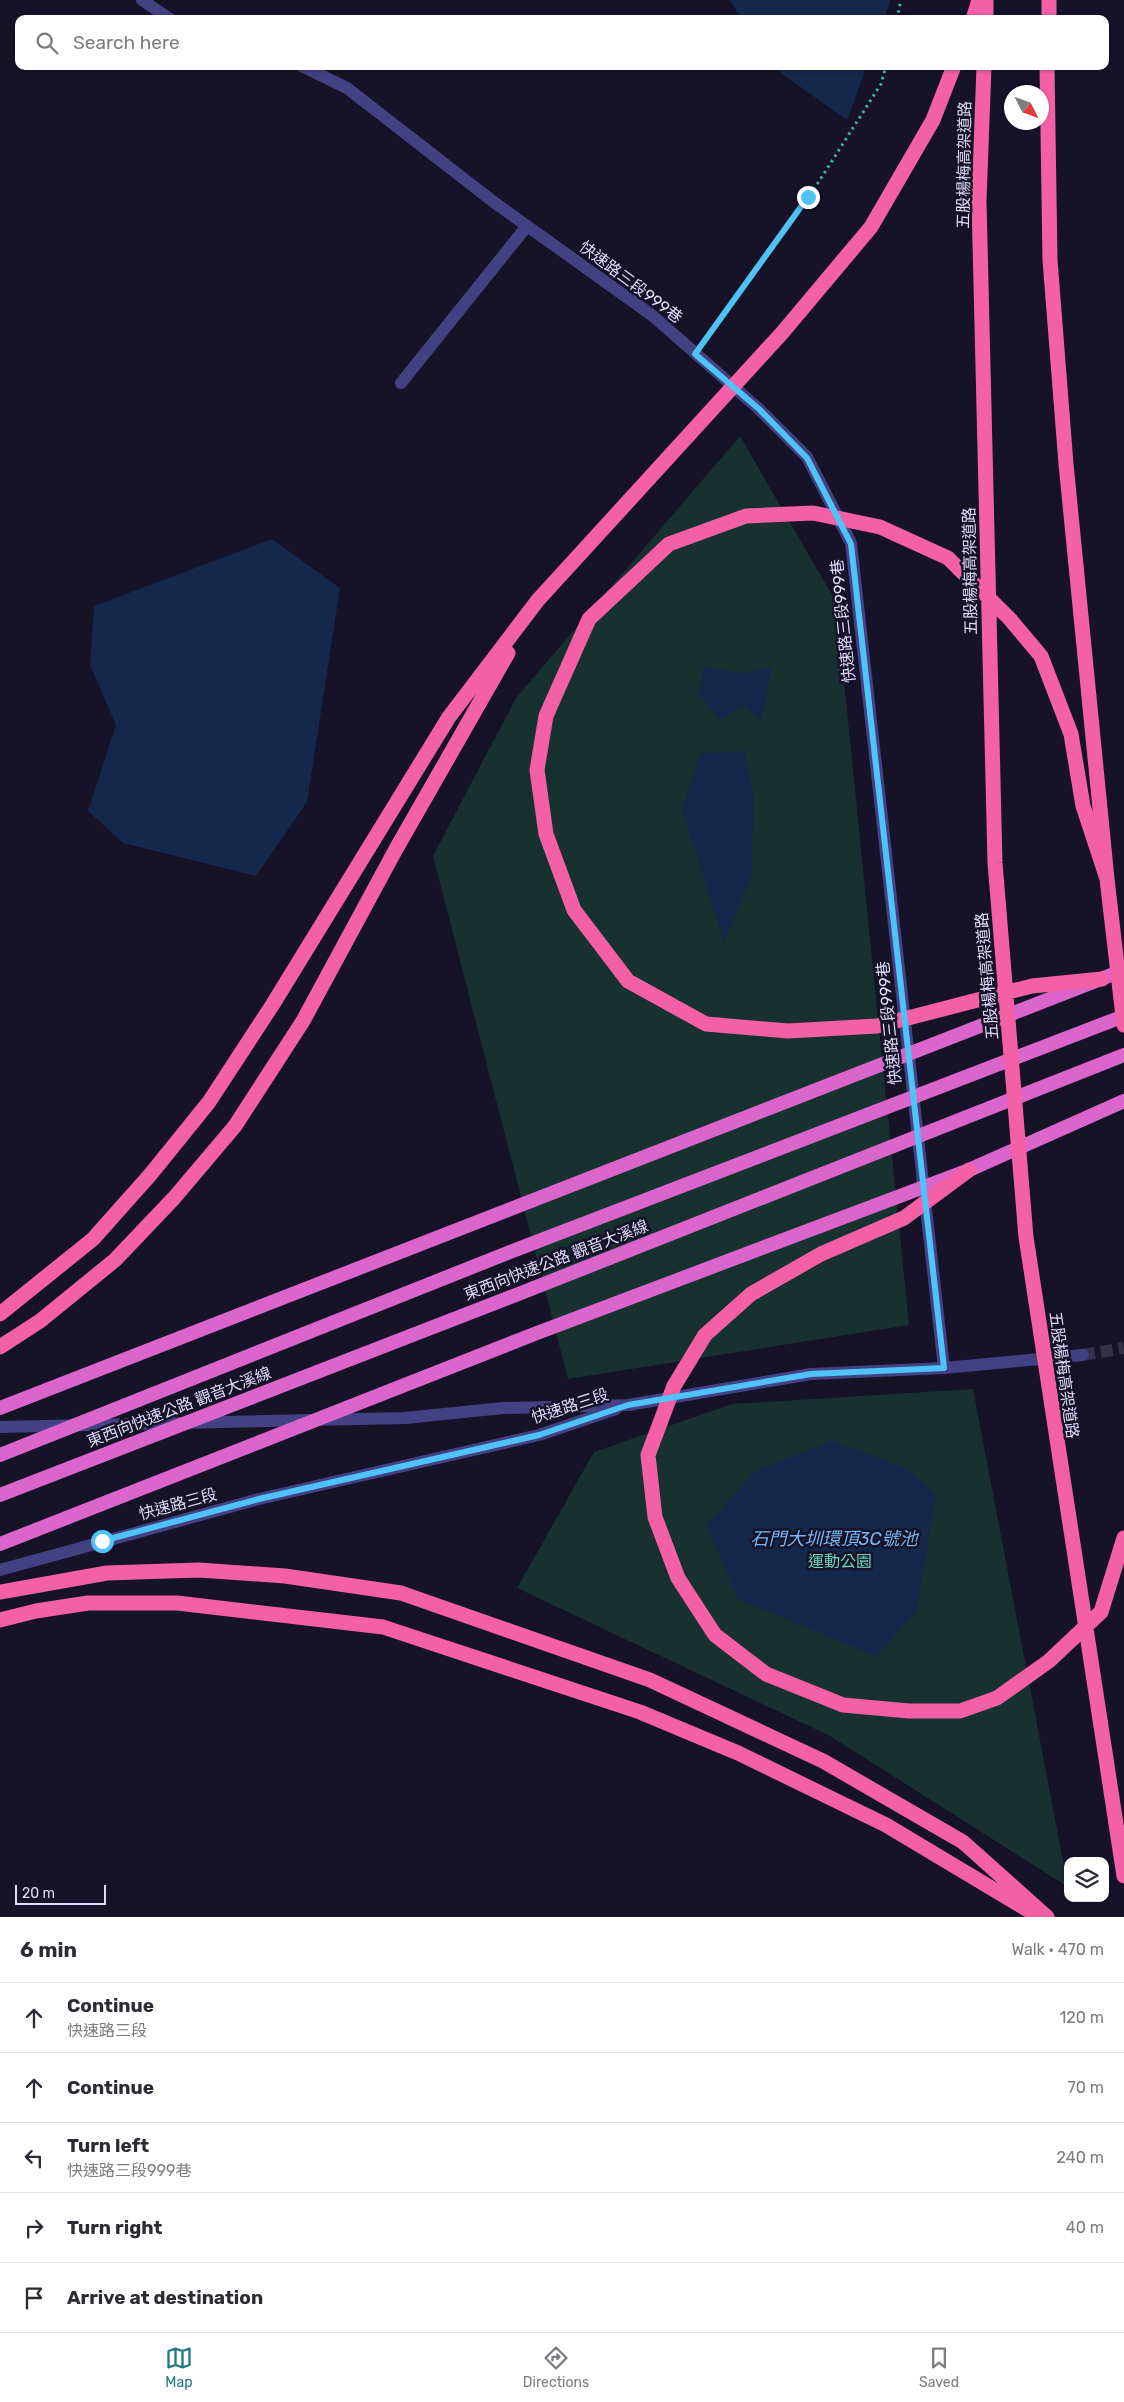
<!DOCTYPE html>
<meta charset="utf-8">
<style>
body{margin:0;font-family:Rubik,"Noto Sans TC",sans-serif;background:#f2f2f3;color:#2b2b33}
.controls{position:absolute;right:15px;bottom:15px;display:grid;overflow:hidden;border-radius:10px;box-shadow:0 1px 4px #0004}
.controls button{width:45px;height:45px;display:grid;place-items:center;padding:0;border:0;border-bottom:1px solid #e1e1e2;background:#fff;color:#2b2b33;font:25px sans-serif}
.compass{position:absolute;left:1004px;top:85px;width:45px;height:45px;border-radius:50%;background:#fff;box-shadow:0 1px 4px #0004;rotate:132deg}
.scale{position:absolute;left:15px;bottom:12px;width:91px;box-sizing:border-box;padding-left:5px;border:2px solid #dfdbfc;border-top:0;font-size:14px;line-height:18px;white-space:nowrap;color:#dfdbfc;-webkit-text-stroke:4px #161228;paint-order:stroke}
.stop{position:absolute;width:15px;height:15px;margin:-11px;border:4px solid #4fc3f7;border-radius:50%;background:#fff}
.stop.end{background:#4fc3f7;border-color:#fff;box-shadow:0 1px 5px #0008}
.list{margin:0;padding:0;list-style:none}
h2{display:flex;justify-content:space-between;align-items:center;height:65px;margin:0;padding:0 20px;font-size:21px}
h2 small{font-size:16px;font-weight:400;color:#7c7c81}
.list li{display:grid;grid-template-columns:32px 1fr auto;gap:15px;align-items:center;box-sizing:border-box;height:70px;padding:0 20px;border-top:1px solid #e1e1e2}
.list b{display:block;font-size:19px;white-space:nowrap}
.list p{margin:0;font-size:16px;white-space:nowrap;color:#7c7c81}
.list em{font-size:16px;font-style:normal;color:#7c7c81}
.icon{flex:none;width:28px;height:28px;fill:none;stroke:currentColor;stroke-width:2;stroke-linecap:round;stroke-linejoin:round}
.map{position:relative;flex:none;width:1124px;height:1917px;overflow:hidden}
.search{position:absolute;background:#fff;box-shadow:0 1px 4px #0004;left:15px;right:15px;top:15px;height:55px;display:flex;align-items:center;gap:12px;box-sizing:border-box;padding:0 18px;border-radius:10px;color:#7c7c81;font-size:19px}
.sheet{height:415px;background:#fff}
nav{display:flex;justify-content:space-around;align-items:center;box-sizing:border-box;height:70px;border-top:1px solid #e1e1e2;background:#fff;font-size:14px;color:#7c7c81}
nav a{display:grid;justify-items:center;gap:2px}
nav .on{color:#227887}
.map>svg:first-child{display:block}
.green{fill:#163130}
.water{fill:#13284b}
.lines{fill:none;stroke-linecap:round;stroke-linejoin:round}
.tertiary-tunnel{stroke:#343048;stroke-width:12;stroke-dasharray:12 6;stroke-linecap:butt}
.path{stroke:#3ab2aa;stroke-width:3;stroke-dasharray:2.5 4;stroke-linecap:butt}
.service{stroke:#444183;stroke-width:12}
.tertiary{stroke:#444183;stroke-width:12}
.trunk{stroke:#da66cc;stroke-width:14}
.motorway{stroke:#f360a6;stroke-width:15}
.route{stroke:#4fc3f7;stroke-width:6}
.labels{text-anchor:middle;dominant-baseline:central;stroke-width:5;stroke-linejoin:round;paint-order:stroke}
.street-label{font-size:16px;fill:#dfdbfc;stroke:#161228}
.park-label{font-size:16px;fill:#6cd8bd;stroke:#161228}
.water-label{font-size:18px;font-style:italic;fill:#72b8f4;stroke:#161228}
</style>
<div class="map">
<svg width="1124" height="1917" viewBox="0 0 1124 1917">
<rect width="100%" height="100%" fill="#161228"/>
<path class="green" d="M740 436 836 602 909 1325 568 1379 433 856 516 698Z
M973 1389 1068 1887 830 1736 517 1588 594 1452 732 1404Z"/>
<path class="water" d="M730 0H890L885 19H741Z
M771 66H867L847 120Z
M272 539 340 588 307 802 256 876 123 843 88 811 116 725 90 665 94 606Z
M703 667 741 673 772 668 761 720 744 705 720 720 699 694Z
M744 751 754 799 751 878 724 941 682 809 701 754Z
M832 1441 903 1467 936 1494 916 1612 876 1656 738 1599 707 1525 756 1471Z"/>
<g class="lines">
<path class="tertiary-tunnel" d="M1083 1355 1124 1348"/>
<path class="path" d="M897 19 901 0
M707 337 809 197 881 84 886 66"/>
<path class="service" d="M142 0 170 19
M302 66 347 88 495 203 653 316 759 409 807 457 851 543 944 1368
M401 383 527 226"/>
<path class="tertiary" d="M0 1427 405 1418 503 1408 628 1405 811 1374 944 1368 1083 1355
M0 1570 259 1499 539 1435 616 1409"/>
<path class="trunk" d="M0 1408 1124 970
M0 1455 505 1254 1124 1016
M0 1495 521 1293 1124 1055
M0 1544 537 1333 969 1170 1124 1101"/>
<path class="motorway" d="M973 19 979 0
M986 19V0
M1049 19V0
M984 66 979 201 995 863 1026 1237 1124 1876
M1047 66 1050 260 1066 464 1107 879 1124 1025
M1102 979 1032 986 877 1026 788 1031 706 1024 628 981 574 910 546 834 537 770 546 716 589 619 669 544 746 516 813 513 880 527 948 558 1009 618 1041 656 1071 734 1083 806 1107 879
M969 1170 904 1218 821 1254 751 1294 705 1335 674 1386 648 1455 655 1517 678 1578 715 1635 766 1674 843 1705 909 1711H960L997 1698 1049 1661 1101 1612 1124 1538
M0 1314 93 1239 150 1175 209 1102 273 1004 449 717 538 600 782 333 871 227 933 120 954 66
M0 1347 40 1321 115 1260 174 1198 235 1126 303 1021 396 849 508 653
M0 1592 107 1573 199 1570 285 1576 401 1593 650 1680 823 1761 963 1842 1047 1917
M0 1620 36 1611 88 1603H177L383 1627 640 1712 738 1753 886 1825 1033 1913"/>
</g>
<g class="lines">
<path class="route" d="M102 1541 259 1499 539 1435 628 1405 811 1374 944 1368 851 544 807 458 759 409 695 354 808 197"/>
</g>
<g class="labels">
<g class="street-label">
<text transform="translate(964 165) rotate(-89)">五股楊梅高架道路</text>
<text transform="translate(631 282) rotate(37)">快速路三段999巷</text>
<text transform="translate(970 571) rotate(-91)">五股楊梅高架道路</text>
<text transform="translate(843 621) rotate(-96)">快速路三段999巷</text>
<text transform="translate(987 976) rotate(-95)">五股楊梅高架道路</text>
<text transform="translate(889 1023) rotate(-96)">快速路三段999巷</text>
<text transform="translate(556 1260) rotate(-21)">東西向快速公路 觀音大溪線</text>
<text transform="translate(1064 1375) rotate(82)">五股楊梅高架道路</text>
<text transform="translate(570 1406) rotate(-18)">快速路三段</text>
<text transform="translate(179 1407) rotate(-21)">東西向快速公路 觀音大溪線</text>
<text transform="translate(178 1504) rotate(-15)">快速路三段</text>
</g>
<g class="park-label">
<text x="840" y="1561">運動公園</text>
</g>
<g class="water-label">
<text x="834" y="1539">石門大圳環頂3C號池</text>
</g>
</g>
</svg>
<div class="controls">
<button><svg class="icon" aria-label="layers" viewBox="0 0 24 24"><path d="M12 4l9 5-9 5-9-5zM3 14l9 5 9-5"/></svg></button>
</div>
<svg class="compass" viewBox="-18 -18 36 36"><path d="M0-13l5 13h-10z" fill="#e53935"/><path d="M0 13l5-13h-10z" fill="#7c7c81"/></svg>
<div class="scale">20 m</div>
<div class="stop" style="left:102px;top:1541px"></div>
<div class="stop end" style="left:808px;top:197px"></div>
<div class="search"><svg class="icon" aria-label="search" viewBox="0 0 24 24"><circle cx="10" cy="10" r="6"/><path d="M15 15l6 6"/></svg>Search here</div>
</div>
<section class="sheet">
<h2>6 min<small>Walk · 470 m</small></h2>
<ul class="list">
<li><svg class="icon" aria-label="ahead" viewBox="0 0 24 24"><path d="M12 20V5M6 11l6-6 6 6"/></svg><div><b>Continue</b><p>快速路三段</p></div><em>120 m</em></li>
<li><svg class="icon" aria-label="ahead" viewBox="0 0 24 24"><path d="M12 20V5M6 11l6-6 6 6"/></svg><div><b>Continue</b></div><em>70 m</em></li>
<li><svg class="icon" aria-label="left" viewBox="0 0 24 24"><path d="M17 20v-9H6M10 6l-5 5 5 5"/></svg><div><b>Turn left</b><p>快速路三段999巷</p></div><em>240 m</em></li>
<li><svg class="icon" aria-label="right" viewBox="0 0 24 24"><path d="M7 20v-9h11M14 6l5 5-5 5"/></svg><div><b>Turn right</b></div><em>40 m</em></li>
<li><svg class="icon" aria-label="arrive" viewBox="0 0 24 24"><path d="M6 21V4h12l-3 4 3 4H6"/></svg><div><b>Arrive at destination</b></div></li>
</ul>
</section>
<nav>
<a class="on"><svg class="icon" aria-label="map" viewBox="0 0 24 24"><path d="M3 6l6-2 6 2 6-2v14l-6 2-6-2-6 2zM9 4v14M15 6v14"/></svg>Map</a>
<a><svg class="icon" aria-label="directions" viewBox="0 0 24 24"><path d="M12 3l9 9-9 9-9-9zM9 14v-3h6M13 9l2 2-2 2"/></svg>Directions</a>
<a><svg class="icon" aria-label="saved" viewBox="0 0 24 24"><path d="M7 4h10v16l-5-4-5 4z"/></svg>Saved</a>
</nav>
